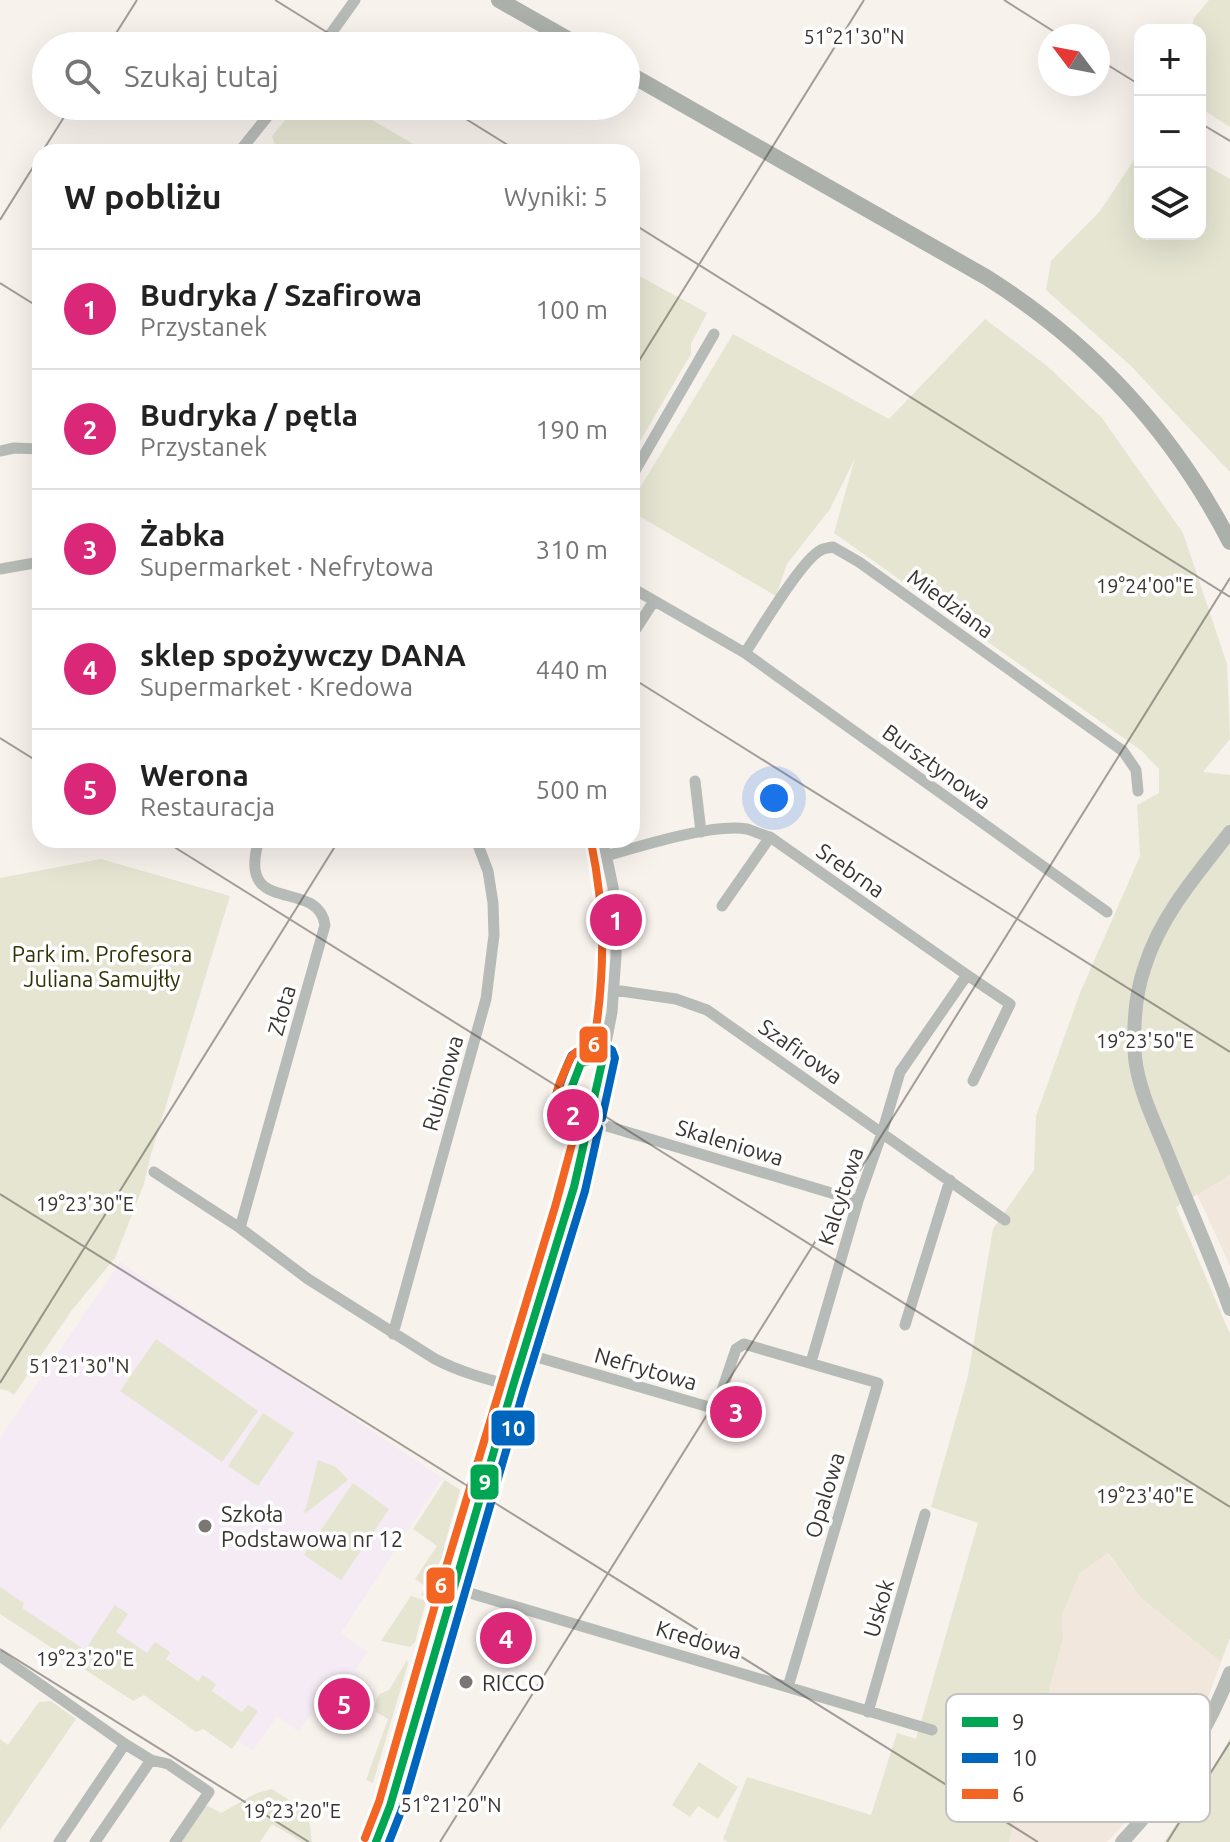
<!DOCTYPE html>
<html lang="pl">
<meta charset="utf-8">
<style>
body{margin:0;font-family:Ubuntu,sans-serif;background:#f6f6f6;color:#222}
.controls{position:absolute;right:24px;top:24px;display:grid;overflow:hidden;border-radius:16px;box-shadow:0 8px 32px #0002}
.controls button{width:72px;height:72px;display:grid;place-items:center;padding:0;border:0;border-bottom:2px solid #e0e0e0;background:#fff;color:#222;font:40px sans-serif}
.compass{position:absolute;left:1038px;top:24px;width:72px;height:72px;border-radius:50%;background:#fff;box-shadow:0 8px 32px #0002;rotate:302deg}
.you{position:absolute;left:774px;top:798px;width:28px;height:28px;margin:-20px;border:6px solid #fff;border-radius:50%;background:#1a73e8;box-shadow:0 0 0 12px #1a73e833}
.badge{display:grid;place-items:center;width:52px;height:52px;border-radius:50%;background:#db2777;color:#fff;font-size:26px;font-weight:700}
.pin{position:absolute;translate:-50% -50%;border:4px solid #fff;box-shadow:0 2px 8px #0006}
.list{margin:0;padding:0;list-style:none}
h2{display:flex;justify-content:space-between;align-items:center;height:104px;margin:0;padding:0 32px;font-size:34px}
h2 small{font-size:26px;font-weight:400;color:#767676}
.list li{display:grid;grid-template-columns:52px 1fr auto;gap:24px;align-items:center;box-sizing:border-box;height:120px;padding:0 32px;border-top:2px solid #e0e0e0}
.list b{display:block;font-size:30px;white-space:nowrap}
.list p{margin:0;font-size:26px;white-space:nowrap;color:#767676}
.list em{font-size:26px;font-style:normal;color:#767676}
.icon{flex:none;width:44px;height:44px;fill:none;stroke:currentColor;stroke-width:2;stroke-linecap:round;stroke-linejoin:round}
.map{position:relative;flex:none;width:1230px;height:1842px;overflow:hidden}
.search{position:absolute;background:#fff;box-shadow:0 8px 32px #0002;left:32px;top:32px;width:608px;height:88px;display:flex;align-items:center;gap:20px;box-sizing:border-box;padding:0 28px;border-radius:44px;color:#767676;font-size:30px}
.panel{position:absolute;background:#fff;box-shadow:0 8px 32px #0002;left:32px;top:144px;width:608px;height:704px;border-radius:24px}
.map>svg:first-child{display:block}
.built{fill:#f2e7dc}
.education{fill:#f4ebf4}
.green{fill:#e5e5d2}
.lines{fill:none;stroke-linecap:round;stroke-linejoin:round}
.minor{stroke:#b7bbb7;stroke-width:11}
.tertiary{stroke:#b7bbb7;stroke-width:14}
.secondary{stroke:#acb0ab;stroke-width:16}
.bus-1-casing{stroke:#fff;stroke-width:14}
.bus-2-casing{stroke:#fff;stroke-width:14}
.bus-3-casing{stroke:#fff;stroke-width:14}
.bus-1{stroke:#00a651;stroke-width:8}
.bus-2{stroke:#0065bd;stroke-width:8}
.bus-3{stroke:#f26522;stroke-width:8}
.ticks{fill:none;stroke:#393431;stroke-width:2;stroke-opacity:0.45}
.poi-dot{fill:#7c7673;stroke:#fff;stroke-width:3}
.labels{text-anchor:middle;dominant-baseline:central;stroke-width:7;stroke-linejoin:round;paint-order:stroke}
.street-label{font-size:22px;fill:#393431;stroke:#fff}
.park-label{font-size:22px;fill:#313404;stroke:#fff}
.poi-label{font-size:22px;fill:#393431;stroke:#fff;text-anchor:start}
.key{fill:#fff;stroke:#c4c2c1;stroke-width:2}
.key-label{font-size:22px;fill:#393431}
.ticks-label{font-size:20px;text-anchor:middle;fill:#393431;stroke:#fff;stroke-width:7;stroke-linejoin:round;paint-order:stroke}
.line-badge{stroke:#fff;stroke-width:3}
.badge-label{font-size:22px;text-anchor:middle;font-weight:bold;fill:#fff}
</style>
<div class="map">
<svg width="1230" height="1842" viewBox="0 0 1230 1842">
<rect width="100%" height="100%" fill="#f8f2ed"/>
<path class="built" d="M1230 1175V1266L1197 1194Z
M1107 1553 1141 1598 1221 1662 1202 1714 1178 1753 1145 1802 1107 1842H1009L1063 1638 1062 1615 1080 1573Z"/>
<path class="education" d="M120 1262 442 1478 341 1633 368 1652 355 1670 361 1675 351 1690 355 1693 342 1713 321 1699 299 1732 277 1716 253 1751 238 1741 258 1711 243 1712 212 1691 216 1684 203 1676 199 1681 166 1658 155 1643 147 1654 116 1632 128 1615 115 1606 85 1650 21 1608 24 1603 0 1587V1438Z"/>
<path class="green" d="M1209 0H1230V127L1200 108V30H1191L1194 18Z
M297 106H348L427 152H279L276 150 272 136Z
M1140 151V234H1200V162L1230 179V472L1131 366 1046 290 1051 261 1100 211Z
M632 272 707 313 691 344V354L632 455Z
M985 319 1047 366 1102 418 1183 533 1227 664 1230 739 1203 772 1230 775V1175L1176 1207 1230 1334V1638L1221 1662 1141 1598 1108 1553 1080 1573 1062 1615 1063 1638 1009 1842H728L723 1839 747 1777 871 1815 897 1733 916 1739 978 1523 931 1507 968 1376 993 1229 1034 1170 1036 1116 1080 993 1140 856 1137 805 1159 793V769L1142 751 834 533 855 458 830 509 787 564 776 596 632 512V501L733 334 889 419Z
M101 859 230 896 150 1158 144 1184 115 1258 72 1310 14 1395 8 1391 0 1389V878Z
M156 1339 258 1411 222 1462 120 1391Z
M263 1413 294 1433 258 1486 228 1466Z
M318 1460 336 1467 348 1480 306 1513 303 1511 306 1508Z
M445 1480 460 1490 444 1547 455 1551 450 1565 439 1562 427 1597 421 1595 426 1587 415 1579 437 1546 413 1529Z
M353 1483 389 1509 341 1580 304 1555Z
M0 1587 24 1603 22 1608 85 1650 115 1605 128 1614 116 1632 147 1653 155 1642 170 1652 166 1659 198 1681 203 1675 216 1684 212 1691 242 1712 248 1705 258 1711 232 1749 203 1729 196 1732 144 1695 133 1701 0 1614Z
M411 1596 426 1601 415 1642 410 1647 381 1641Z
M407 1660 408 1664 373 1783 366 1780 388 1719 376 1712 375 1706 377 1698 380 1694 389 1690Z
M51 1701 76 1719 0 1830V1739L8 1745 39 1702Z
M1230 1738V1842H1164L1211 1771Z
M699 1762 738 1787 718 1819 698 1806 690 1817 672 1805Z
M272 1789 308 1812 312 1842H302L272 1824 260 1842H180L203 1808 208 1806 221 1813 257 1793Z"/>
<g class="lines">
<path class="minor" d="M322 46 355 0
M239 152 276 106
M0 451 14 448 40 449
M632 476 714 334
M0 569 40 562
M632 588 745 653 1107 912
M632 635 654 601
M745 653C759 632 802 559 821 550 821 549 833 547 833 547L859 562 1123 751 1136 770 1138 791
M695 781 701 832
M606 856C640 846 714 823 747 829 754 831 762 835 770 837L967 975 900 1072 882 1133 858 1201 811 1362
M722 906 770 837
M967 975 1010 1004 973 1081
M614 990 676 999 707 1010 1005 1220
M590 1121 858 1201
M154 1172 240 1228 325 925C318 877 235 918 259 840
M240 1228 308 1279 435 1359C460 1372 486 1379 513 1386
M905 1325 950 1180
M393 1334 486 999 494 935 493 903 488 871 476 840
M523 1353 709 1407 713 1406 718 1402 736 1349 744 1344 878 1383 788 1687
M453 1588 932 1730
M0 1656 125 1744 151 1760 168 1764 209 1792 175 1842
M868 1712 925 1514
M59 1842 125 1744
M95 1842 151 1760
M376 1842 390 1806 513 1386 574 1187 597 1090 612 1012 616 956V920L613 887 603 840"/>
<path class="tertiary" d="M1230 832C1198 873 1161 915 1145 966 1135 994 1133 1026 1135 1057 1138 1088 1154 1121 1166 1150 1187 1203 1211 1255 1230 1309
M1122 1842C1169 1792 1205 1737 1230 1673"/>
<path class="secondary" d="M499 0 580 46
M626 72 986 277C1092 344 1172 430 1230 542"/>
<g class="bus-1-casing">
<path id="bus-1" d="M603 1058 589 1121 571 1113 566 1102 581 1063Z
M376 1842 390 1806 513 1386 574 1187 589 1121"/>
</g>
<g class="bus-2-casing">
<path id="bus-2" d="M575 1128C548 1117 553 1102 562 1079 565 1071 568 1062 572 1055 583 1048 601 1043 612 1050L615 1058 602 1118
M389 1842 402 1809 524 1389 585 1191 599 1128"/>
</g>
<g class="bus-3-casing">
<path id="bus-3" d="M365 1838 379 1802 443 1577 555 1207 576 1129C540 1113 560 1083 571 1057L576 1052 593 1048C605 977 606 913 591 842"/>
</g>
<use href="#bus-1" class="bus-1"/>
<use href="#bus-2" class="bus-2"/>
<use href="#bus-3" class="bus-3"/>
</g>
<path class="ticks" d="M275 0 349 46M1004 0 1061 36M108 46 137 0M1098 59 1140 85M445 106 519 152M1200 123 1230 141M42 152 71 106M0 220 40 156M632 223 1230 597M0 283 40 308M632 372 864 0M632 678 1230 1052M0 738 40 763M163 840 1230 1507M0 1194 1038 1842M0 1383 339 840M0 1649 309 1842M440 1842 1230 578M1167 1842 1230 1742"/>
<g class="poi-dot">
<circle cx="205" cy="1526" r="8"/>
<circle cx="466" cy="1682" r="8"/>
</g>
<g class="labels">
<g class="street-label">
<text transform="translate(951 603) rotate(36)">Miedziana</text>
<text transform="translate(937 766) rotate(36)">Bursztynowa</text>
<text transform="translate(851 870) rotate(35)">Srebrna</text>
<text transform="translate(281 1010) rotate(-74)">Złota</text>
<text transform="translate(801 1051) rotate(35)">Szafirowa</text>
<text transform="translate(442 1083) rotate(-74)">Rubinowa</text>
<text transform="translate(730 1142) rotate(17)">Skaleniowa</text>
<text transform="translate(840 1196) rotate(-72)">Kalcytowa</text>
<text transform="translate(646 1368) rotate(16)">Nefrytowa</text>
<text transform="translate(824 1495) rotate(-73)">Opalowa</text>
<text transform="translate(878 1608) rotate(-74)">Uskok</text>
<text transform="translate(699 1639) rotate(16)">Kredowa</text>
</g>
<g class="park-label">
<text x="102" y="953">Park im. Profesora<tspan x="102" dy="25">Juliana Samujłły</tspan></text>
</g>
<g class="poi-label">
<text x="221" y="1513">Szkoła<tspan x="221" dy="25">Podstawowa nr 12</tspan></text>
<text x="482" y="1682">RICCO</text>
</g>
</g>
<rect x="946" y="1694" width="264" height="128" rx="12" class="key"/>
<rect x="962" y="1717" width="36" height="10" fill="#00a651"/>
<rect x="962" y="1753" width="36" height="10" fill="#0065bd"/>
<rect x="962" y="1789" width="36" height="10" fill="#f26522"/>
<g class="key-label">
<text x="1012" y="1730">9</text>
<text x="1012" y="1766">10</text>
<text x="1012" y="1802">6</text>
</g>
<g class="ticks-label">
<text x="854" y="44">51°21'30"N</text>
<text x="1145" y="593">19°24'00"E</text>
<text x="1145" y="1048">19°23'50"E</text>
<text x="85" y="1211">19°23'30"E</text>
<text x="79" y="1373">51°21'30"N</text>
<text x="1145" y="1503">19°23'40"E</text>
<text x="85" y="1666">19°23'20"E</text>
<text x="451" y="1812">51°21'20"N</text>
<text x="292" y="1818">19°23'20"E</text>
</g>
<g class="line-badge">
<rect x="578" y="1025" width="31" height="39" rx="8" fill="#f26522"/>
<rect x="490" y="1409" width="46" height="38" rx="8" fill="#0065bd"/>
<rect x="469" y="1463" width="31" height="38" rx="8" fill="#00a651"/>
<rect x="425" y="1566" width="31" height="39" rx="8" fill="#f26522"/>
</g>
<g class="badge-label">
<text x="594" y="1052">6</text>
<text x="513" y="1436">10</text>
<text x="485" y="1490">9</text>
<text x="441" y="1593">6</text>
</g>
</svg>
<div class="controls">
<button>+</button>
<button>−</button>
<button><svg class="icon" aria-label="layers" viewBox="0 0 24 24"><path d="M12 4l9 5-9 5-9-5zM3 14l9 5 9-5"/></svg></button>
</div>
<svg class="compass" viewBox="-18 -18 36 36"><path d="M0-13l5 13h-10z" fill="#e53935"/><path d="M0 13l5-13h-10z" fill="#767676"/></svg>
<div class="you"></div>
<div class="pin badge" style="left:616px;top:920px">1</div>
<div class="pin badge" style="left:573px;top:1115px">2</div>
<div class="pin badge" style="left:736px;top:1412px">3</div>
<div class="pin badge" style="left:506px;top:1638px">4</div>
<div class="pin badge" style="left:344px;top:1704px">5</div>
<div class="search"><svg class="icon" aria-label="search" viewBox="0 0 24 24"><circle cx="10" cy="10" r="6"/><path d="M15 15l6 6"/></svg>Szukaj tutaj</div>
<section class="panel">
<h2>W pobliżu<small>Wyniki: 5</small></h2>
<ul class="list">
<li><span class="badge">1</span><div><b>Budryka / Szafirowa</b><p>Przystanek</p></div><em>100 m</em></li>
<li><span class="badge">2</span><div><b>Budryka / pętla</b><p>Przystanek</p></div><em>190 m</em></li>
<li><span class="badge">3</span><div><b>Żabka</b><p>Supermarket · Nefrytowa</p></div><em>310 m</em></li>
<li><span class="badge">4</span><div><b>sklep spożywczy DANA</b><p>Supermarket · Kredowa</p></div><em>440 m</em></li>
<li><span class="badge">5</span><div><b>Werona</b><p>Restauracja</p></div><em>500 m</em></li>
</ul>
</section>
</div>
